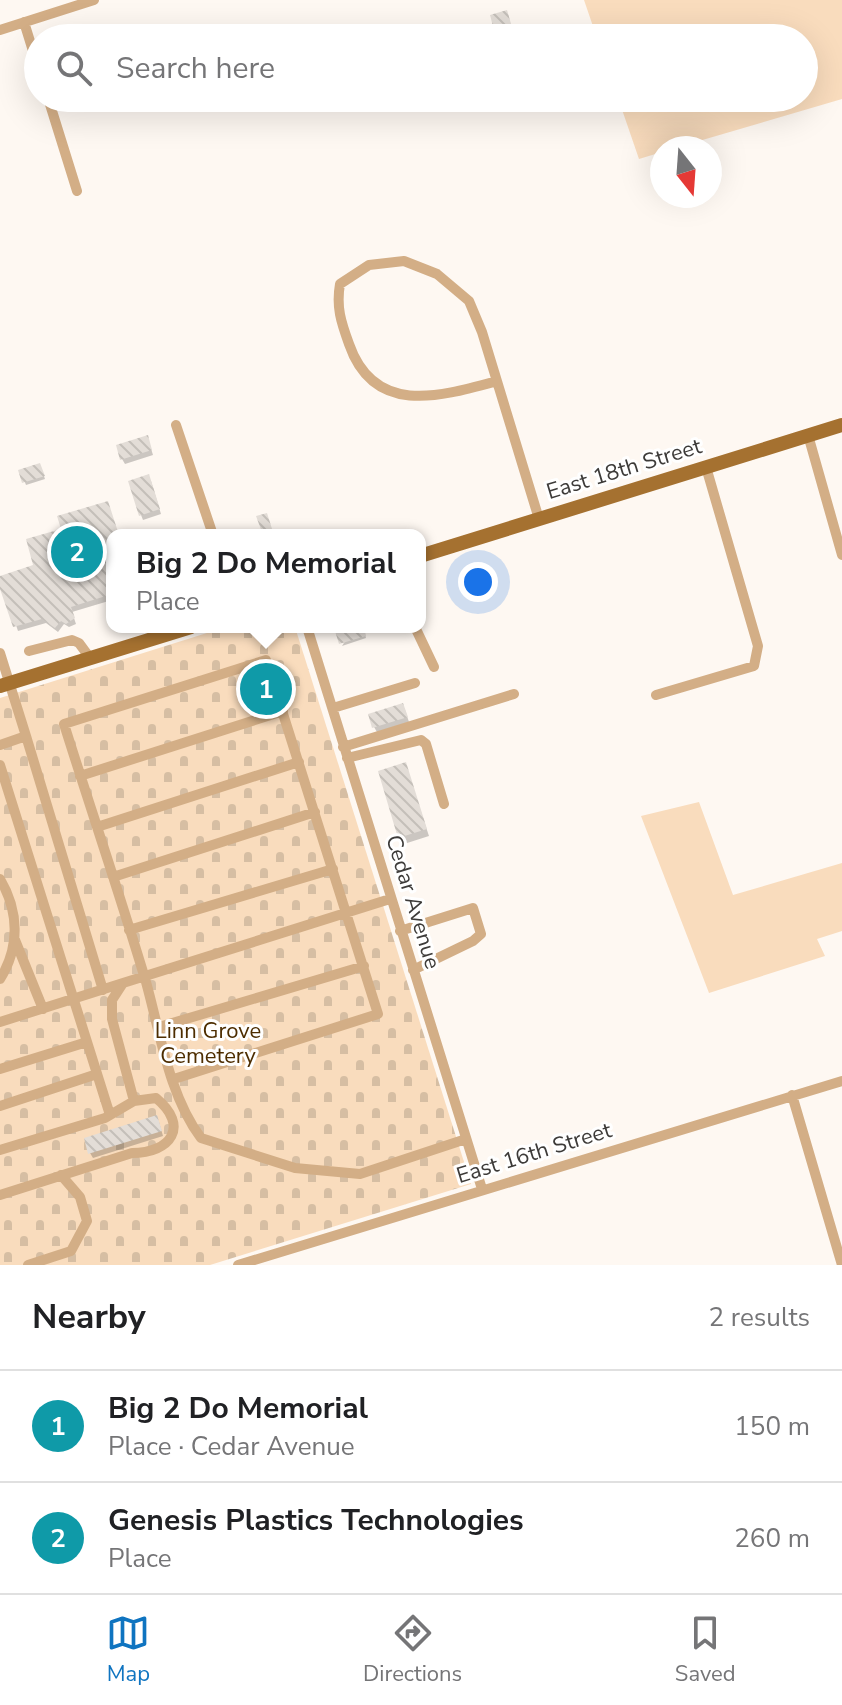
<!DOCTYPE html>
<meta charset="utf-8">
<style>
body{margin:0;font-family:"Nunito Sans",sans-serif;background:#f2f2f2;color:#202124}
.compass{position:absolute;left:650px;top:136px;width:72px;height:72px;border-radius:50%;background:#fff;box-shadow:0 8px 32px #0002;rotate:163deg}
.you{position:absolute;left:478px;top:582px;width:28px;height:28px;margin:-20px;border:6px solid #fff;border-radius:50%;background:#1a73e8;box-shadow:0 0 0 12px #1a73e833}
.badge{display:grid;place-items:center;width:52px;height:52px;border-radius:50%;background:#0f74c0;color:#fff;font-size:26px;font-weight:700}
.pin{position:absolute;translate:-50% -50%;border:4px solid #fff;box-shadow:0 2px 8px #0006}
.popup{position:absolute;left:106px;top:529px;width:320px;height:104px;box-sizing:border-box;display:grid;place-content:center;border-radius:16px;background:#fff;filter:drop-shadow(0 2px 6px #0005);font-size:26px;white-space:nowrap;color:#757577}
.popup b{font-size:30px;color:#202124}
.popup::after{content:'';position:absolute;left:50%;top:100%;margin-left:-16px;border:16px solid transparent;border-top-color:#fff}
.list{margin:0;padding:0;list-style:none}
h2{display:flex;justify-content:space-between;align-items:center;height:104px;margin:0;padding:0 32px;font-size:34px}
h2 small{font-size:26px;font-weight:400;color:#757577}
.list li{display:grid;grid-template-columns:52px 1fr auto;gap:24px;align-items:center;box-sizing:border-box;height:112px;padding:0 32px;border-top:2px solid #e0e0e0}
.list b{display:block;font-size:30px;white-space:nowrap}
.list p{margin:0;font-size:26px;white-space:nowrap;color:#757577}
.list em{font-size:26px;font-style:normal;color:#757577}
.icon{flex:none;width:44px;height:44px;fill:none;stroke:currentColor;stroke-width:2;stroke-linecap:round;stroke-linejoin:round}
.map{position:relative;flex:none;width:842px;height:1265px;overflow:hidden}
.search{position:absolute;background:#fff;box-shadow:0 8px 32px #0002;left:24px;right:24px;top:24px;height:88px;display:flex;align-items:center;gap:20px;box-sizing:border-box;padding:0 28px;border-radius:44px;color:#757577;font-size:30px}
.sheet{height:328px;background:#fff}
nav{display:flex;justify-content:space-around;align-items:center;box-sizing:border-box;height:112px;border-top:2px solid #e0e0e0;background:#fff;font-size:22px;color:#757577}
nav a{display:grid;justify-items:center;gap:4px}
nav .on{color:#0f74c0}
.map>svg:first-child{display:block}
.green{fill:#f9dcbd}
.cemetery{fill:url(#cemetery-stones)}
.shadow{fill:#0003}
.building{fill:url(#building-back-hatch)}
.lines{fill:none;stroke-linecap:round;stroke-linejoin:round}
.minor{stroke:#d3ae86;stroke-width:10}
.major{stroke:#a57130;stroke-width:14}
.labels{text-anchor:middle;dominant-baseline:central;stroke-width:6;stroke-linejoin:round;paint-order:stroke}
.street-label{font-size:22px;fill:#3d3b39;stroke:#fff}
.park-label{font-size:22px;fill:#4d2d00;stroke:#fff}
</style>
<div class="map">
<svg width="842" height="1265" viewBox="0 0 842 1265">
<defs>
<pattern id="cemetery-stones" width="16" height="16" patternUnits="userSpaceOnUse" patternTransform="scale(2)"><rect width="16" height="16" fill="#f9dcbd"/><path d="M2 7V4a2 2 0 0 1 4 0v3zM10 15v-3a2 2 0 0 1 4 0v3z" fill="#d6bea3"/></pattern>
<pattern id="building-back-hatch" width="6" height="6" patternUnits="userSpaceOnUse" patternTransform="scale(2)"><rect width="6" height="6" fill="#e3ddd7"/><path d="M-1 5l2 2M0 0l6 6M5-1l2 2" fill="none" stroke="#c4bfb9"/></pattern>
</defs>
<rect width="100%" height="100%" fill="#fef8f2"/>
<path class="green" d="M584 0H842V99L675 148H662V152L639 159 618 98H804V38H597Z
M699 802 733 895 842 863V931L817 939 825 956 709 993 641 816Z"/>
<path class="cemetery" d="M226 627H295L471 1184 210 1265H0V698Z"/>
<path class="shadow" d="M508 15 514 37 498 38 492 17Z
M149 442 153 455 125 464 122 459Z
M41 468 45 479 26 485 21 472Z
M151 481 161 514 143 520 141 515Z
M64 530 118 535H112V600L72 612 76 624 69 627 64 624 58 632 46 623 18 631 0 578 35 566Z
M354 627H363L366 638 342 646Z
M405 710 409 722 377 732 374 727Z
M405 764 429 836 404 844 400 837Z
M159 1122 163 1136 93 1158 90 1153 86 1140Z"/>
<path class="building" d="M507 10 514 34 496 38 490 15Z
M148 435 152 450 120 460 116 445Z
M40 463 45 476 22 483 18 470Z
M149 474 160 509 139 516 128 481Z
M108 501 119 535H112V594L71 607 75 618 66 624 61 621 55 628 42 619 13 627 0 589V576L33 565 26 539 61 529 57 516Z
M267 513 273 532 263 535 256 516Z
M347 627H364L366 636 339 644 335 631Z
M403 703 408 717 372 728 368 714Z
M406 762 427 829 398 838 378 771Z
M157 1115 162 1131 88 1154 84 1138Z"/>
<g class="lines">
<path class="minor" d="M24 22 38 67
M0 30 94 0
M48 98 77 191
M497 381C439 397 374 416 349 344 341 322 336 307 340 284L369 265 404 261 437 274 469 301 482 332 539 519
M176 425 213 535
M808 435 842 555
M307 627 482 1189
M415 627 434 667
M29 651 72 640 79 643 90 658
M0 653 26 736
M656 695 754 666 758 646 706 467
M333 708 415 683
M0 745 26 736 103 990
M343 747 514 694
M347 758 421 740 426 744 444 804
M0 765 110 1115
M80 776 283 711
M97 827 299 762
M113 877 315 812
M0 879C19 911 20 947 0 979
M129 930 333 869
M400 931 473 908 481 934 473 941 413 970
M15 940 43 1009
M0 1022 123 983
M159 1027 364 966
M0 1069 87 1042
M174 1079 378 1014 266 660 64 724C91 810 120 895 146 982 160 1032 169 1096 201 1138L295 1168 360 1174 466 1139
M792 1095 842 1265
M134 1101 112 1019V1000L123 983 390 899
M0 1106 97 1074
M0 1150 105 1118 134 1101 156 1098C190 1126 171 1153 132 1153L0 1195
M28 1265 71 1251 87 1221 80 1197 61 1175
M238 1265 842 1081"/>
<path class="major" d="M420 556 842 425
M0 686 191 627"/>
</g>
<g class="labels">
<g class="street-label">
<text transform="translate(624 469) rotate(-17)">East 18th Street</text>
<text transform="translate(413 902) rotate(73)">Cedar Avenue</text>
<text transform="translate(534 1153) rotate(-17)">East 16th Street</text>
</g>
<g class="park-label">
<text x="208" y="1031">Linn Grove<tspan x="208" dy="25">Cemetery</tspan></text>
</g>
</g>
</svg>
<svg class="compass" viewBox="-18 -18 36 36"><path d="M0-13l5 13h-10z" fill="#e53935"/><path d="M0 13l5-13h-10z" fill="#757577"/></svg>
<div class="you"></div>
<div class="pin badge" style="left:266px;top:689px;background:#0f9aa8">1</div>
<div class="popup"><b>Big 2 Do Memorial</b>Place</div>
<div class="pin badge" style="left:77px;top:552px;background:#0f9aa8">2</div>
<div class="search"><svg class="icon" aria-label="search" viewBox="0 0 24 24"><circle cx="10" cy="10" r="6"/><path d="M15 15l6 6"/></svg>Search here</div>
</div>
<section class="sheet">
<h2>Nearby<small>2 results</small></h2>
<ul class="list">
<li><span class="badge" style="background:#0f9aa8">1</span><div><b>Big 2 Do Memorial</b><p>Place · Cedar Avenue</p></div><em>150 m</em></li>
<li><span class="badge" style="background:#0f9aa8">2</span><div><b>Genesis Plastics Technologies</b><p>Place</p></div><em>260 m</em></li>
</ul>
</section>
<nav>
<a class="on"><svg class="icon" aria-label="map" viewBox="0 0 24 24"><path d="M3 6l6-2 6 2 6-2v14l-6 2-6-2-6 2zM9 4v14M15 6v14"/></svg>Map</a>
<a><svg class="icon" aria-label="directions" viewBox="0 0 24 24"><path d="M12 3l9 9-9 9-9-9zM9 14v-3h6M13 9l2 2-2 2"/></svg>Directions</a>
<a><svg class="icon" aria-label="saved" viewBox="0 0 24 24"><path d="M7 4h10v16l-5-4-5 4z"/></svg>Saved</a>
</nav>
